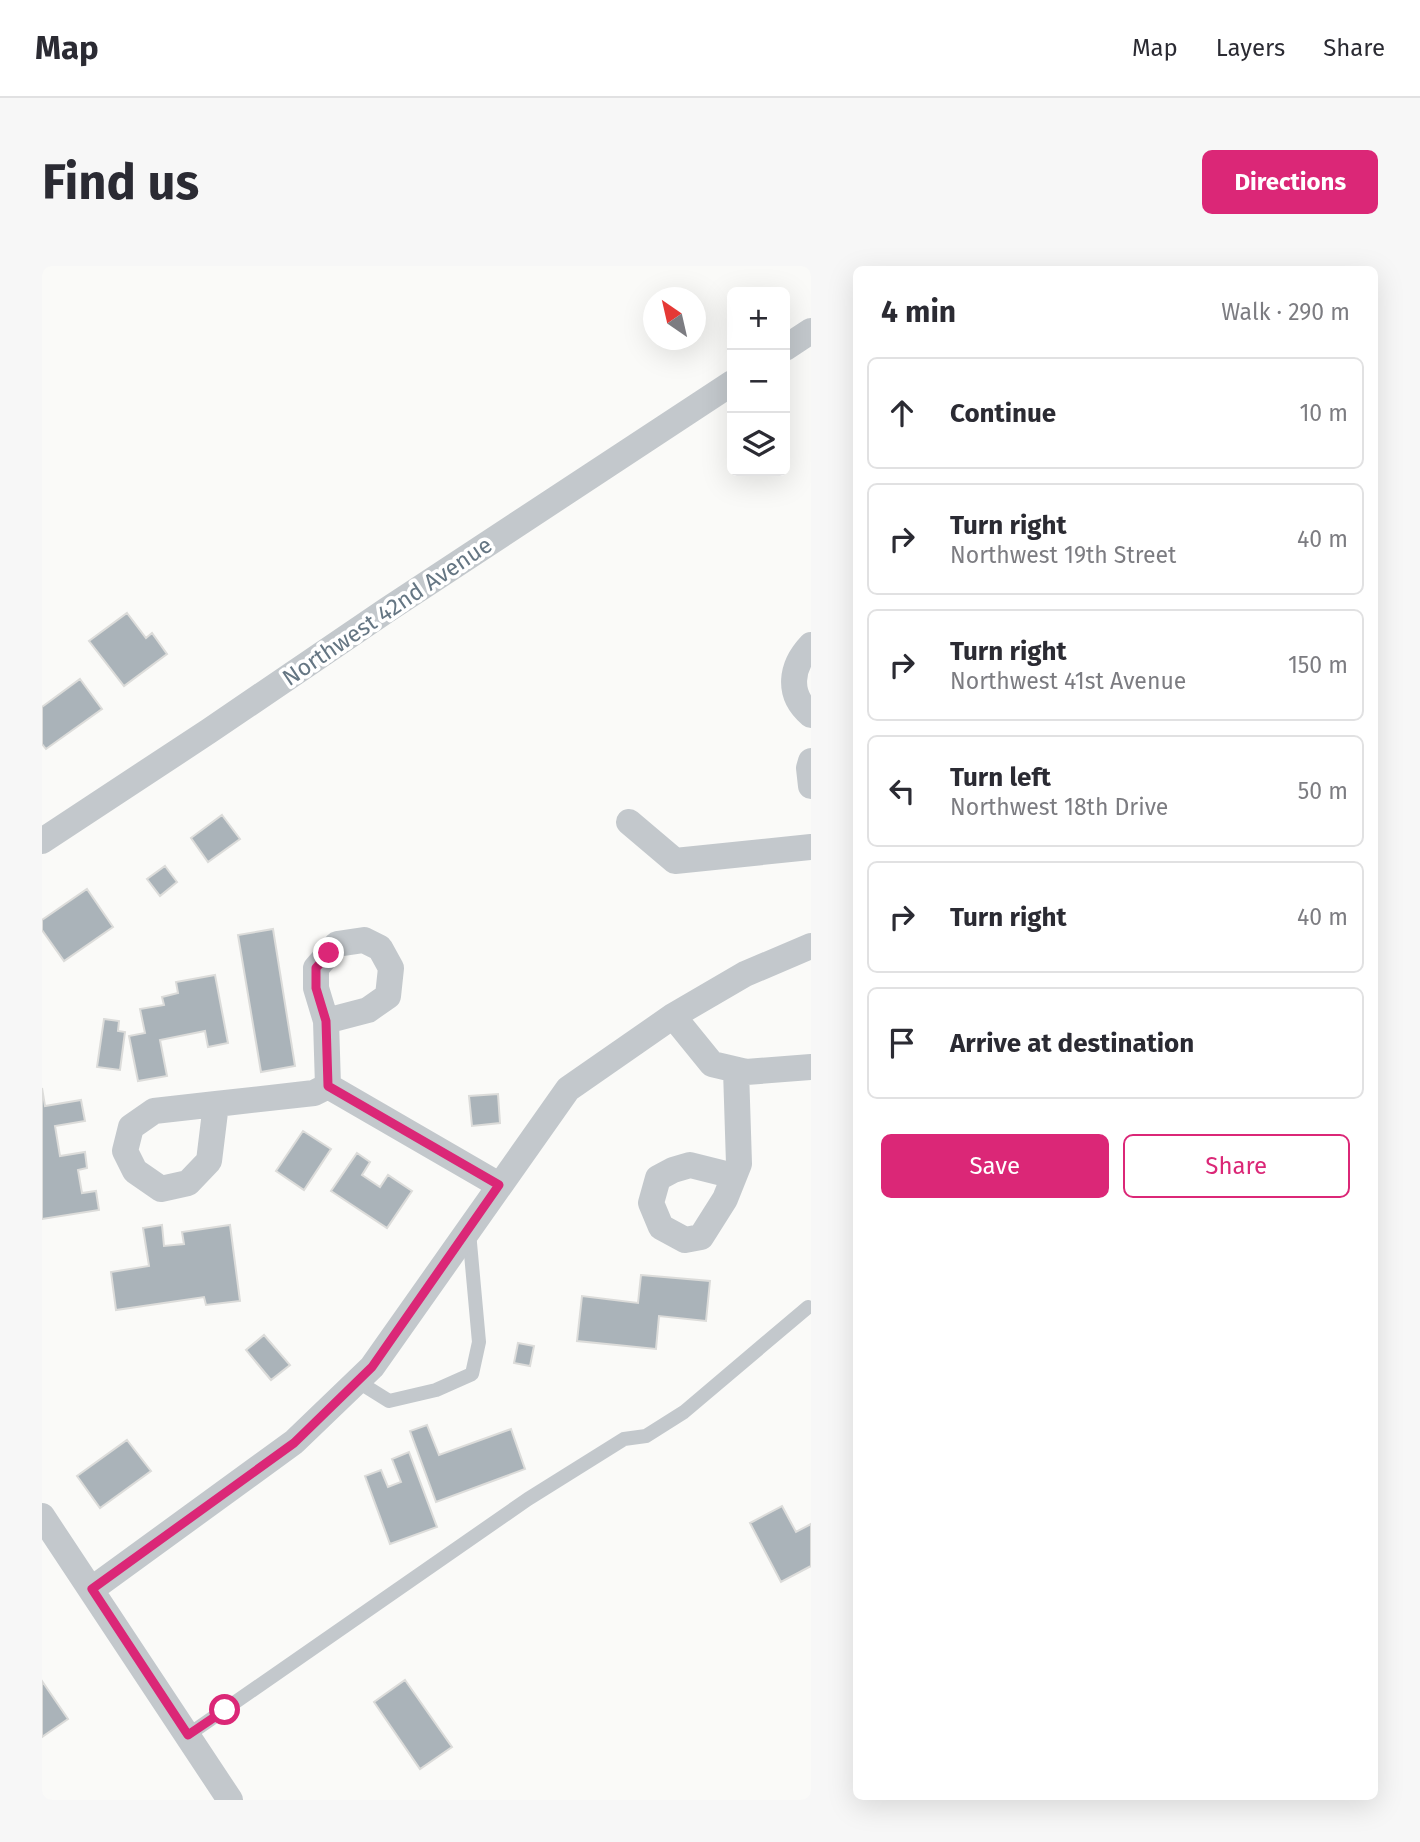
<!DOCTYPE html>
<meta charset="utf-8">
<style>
body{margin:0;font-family:"Fira Sans",sans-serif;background:#f7f7f7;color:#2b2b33}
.controls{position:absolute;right:21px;top:21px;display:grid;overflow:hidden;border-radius:10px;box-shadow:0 7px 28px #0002}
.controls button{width:63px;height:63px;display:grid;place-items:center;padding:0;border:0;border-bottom:2px solid #e1e1e2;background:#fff;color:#2b2b33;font:35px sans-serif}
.compass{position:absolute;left:601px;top:21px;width:63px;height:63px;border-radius:50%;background:#fff;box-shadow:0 7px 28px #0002;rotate:326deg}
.stop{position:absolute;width:21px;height:21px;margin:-16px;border:5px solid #db2777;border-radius:50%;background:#fff}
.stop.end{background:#db2777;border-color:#fff;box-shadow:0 2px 7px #0008}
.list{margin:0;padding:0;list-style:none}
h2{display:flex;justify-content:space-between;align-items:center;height:91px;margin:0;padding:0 28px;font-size:30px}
h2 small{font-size:23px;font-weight:400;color:#7c7c81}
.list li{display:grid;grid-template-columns:46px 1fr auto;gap:21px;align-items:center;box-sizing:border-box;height:112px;margin:0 14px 14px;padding:0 14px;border:2px solid #e1e1e2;border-radius:10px}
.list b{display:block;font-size:26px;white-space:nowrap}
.list p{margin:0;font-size:23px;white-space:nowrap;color:#7c7c81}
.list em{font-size:23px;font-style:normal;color:#7c7c81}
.actions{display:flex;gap:14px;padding:21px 28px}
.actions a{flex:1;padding:16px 0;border:2px solid #db2777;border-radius:10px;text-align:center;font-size:24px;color:#db2777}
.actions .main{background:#db2777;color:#fff}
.icon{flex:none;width:38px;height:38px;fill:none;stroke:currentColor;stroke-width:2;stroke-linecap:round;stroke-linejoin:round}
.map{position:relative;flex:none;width:769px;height:1534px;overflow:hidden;border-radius:10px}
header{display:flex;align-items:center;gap:42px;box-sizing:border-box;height:98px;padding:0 35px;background:#fff;border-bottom:2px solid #e1e1e2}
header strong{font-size:33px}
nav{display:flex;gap:38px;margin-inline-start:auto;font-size:24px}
.intro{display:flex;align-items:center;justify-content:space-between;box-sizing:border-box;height:168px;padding:0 42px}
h1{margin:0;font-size:49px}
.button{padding:18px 32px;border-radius:10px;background:#db2777;color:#fff;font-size:24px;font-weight:700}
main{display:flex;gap:42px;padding:0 42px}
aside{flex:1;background:#fff;border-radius:10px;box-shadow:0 7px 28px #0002}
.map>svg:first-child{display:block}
.building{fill:#aab3b9;stroke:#dcdcda;stroke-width:2}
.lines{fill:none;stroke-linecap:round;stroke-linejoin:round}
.service{stroke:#c3c8cc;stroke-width:14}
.minor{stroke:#c3c8cc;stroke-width:26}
.route{stroke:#db2777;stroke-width:9}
.labels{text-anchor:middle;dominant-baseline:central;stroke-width:7;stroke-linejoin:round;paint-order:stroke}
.street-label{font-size:23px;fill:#657683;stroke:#fff}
</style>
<header>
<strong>Map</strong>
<nav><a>Map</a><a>Layers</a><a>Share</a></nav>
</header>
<div class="intro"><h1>Find us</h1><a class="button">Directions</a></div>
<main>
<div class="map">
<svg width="769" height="1534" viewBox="0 0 769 1534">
<rect width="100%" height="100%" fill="#fafaf8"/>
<path class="building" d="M85 347 104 372 110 367 125 388 82 420 47 375Z
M38 413 60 443 4 483 0 478V441Z
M180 549 198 573 166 596 149 572Z
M123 600 135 616 118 630 105 613Z
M45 623 71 661 22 695 0 664V654Z
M231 663 253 800 219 806 196 669Z
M173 709 186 777 166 781 163 765 118 774 125 810 96 815 87 770 103 767 98 743 122 739 120 731 136 727 134 716Z
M62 753 77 755 76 765 83 766 78 804 55 801Z
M0 822 3 840 39 834 43 855 13 860 18 890 43 886 45 902 36 904 40 927 54 925 57 944 0 953Z
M456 828 458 857 430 860 427 830Z
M261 865 289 883 262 924 234 905Z
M315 887 328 896 320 909 338 921 346 909 370 925 345 962 289 925Z
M120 959 122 980 142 978 140 966 188 959 198 1035 164 1039 162 1031 74 1044 69 1006 107 1000 101 962Z
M599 1009 668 1015 664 1055 617 1050 614 1083 535 1075 540 1030 596 1037Z
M222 1069 248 1099 229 1114 204 1084Z
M476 1077 492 1080 488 1100 472 1097Z
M385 1159 397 1189 469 1163 483 1203 394 1236 368 1165Z
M85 1174 109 1205 58 1242 35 1210Z
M367 1186 395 1261 348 1278 323 1210 339 1204 346 1221 359 1216 350 1193Z
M740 1240 754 1266 769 1258V1300L739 1316 708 1257Z
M363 1414 410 1481 378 1503 332 1436Z
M0 1415 26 1453 0 1471Z"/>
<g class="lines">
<path class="service" d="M315 1115 347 1135 394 1124 430 1108 437 1076 427 966
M146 1469 486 1233 582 1173 604 1170 642 1146 766 1041"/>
<path class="minor" d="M743 82 769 65
M769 379C749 400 744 428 769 449
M769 495 767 502 769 520
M587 556 633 595 769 581
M0 575 167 465 345 344 690 117
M631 750 670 798 704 806 769 801
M286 820 457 919
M174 838 112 845 89 861 83 885 93 905 119 923 146 917 167 895 174 838 272 827 286 820 284 755 326 744 346 730 349 702 338 682 322 674 295 678 274 702V722L284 755
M692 910 648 899 631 904 616 912 609 937 619 961 643 974 659 971 683 933 697 898 694 804
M0 1250 188 1534
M50 1323 252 1176 330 1101 526 823 631 750 703 708 769 680"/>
</g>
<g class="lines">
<path class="route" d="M183 1444 146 1469 50 1323 252 1177 330 1101 457 919 286 820 284 755 274 722V702L287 687"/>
</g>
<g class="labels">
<g class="street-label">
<text transform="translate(345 345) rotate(-34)">Northwest 42nd Avenue</text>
</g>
</g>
</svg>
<div class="controls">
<button>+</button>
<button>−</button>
<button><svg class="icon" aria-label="layers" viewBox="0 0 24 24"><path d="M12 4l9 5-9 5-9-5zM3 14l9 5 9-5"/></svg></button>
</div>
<svg class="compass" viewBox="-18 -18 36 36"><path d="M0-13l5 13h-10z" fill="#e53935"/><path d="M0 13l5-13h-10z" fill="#7c7c81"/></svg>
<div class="stop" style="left:183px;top:1444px"></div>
<div class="stop end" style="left:287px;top:687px"></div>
</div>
<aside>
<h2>4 min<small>Walk · 290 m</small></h2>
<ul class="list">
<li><svg class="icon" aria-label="ahead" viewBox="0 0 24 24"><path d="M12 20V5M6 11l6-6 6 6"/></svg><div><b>Continue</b></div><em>10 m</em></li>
<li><svg class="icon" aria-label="right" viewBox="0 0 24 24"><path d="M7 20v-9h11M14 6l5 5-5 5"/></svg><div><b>Turn right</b><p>Northwest 19th Street</p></div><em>40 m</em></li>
<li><svg class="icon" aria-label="right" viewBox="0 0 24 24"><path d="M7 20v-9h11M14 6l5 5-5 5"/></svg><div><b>Turn right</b><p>Northwest 41st Avenue</p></div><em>150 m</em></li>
<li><svg class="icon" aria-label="left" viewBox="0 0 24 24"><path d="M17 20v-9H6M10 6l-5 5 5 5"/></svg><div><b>Turn left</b><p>Northwest 18th Drive</p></div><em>50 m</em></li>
<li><svg class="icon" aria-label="right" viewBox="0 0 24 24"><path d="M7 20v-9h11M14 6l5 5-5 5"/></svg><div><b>Turn right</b></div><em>40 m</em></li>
<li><svg class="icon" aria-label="arrive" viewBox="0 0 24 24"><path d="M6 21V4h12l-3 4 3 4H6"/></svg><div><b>Arrive at destination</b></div></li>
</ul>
<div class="actions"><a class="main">Save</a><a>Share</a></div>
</aside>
</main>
